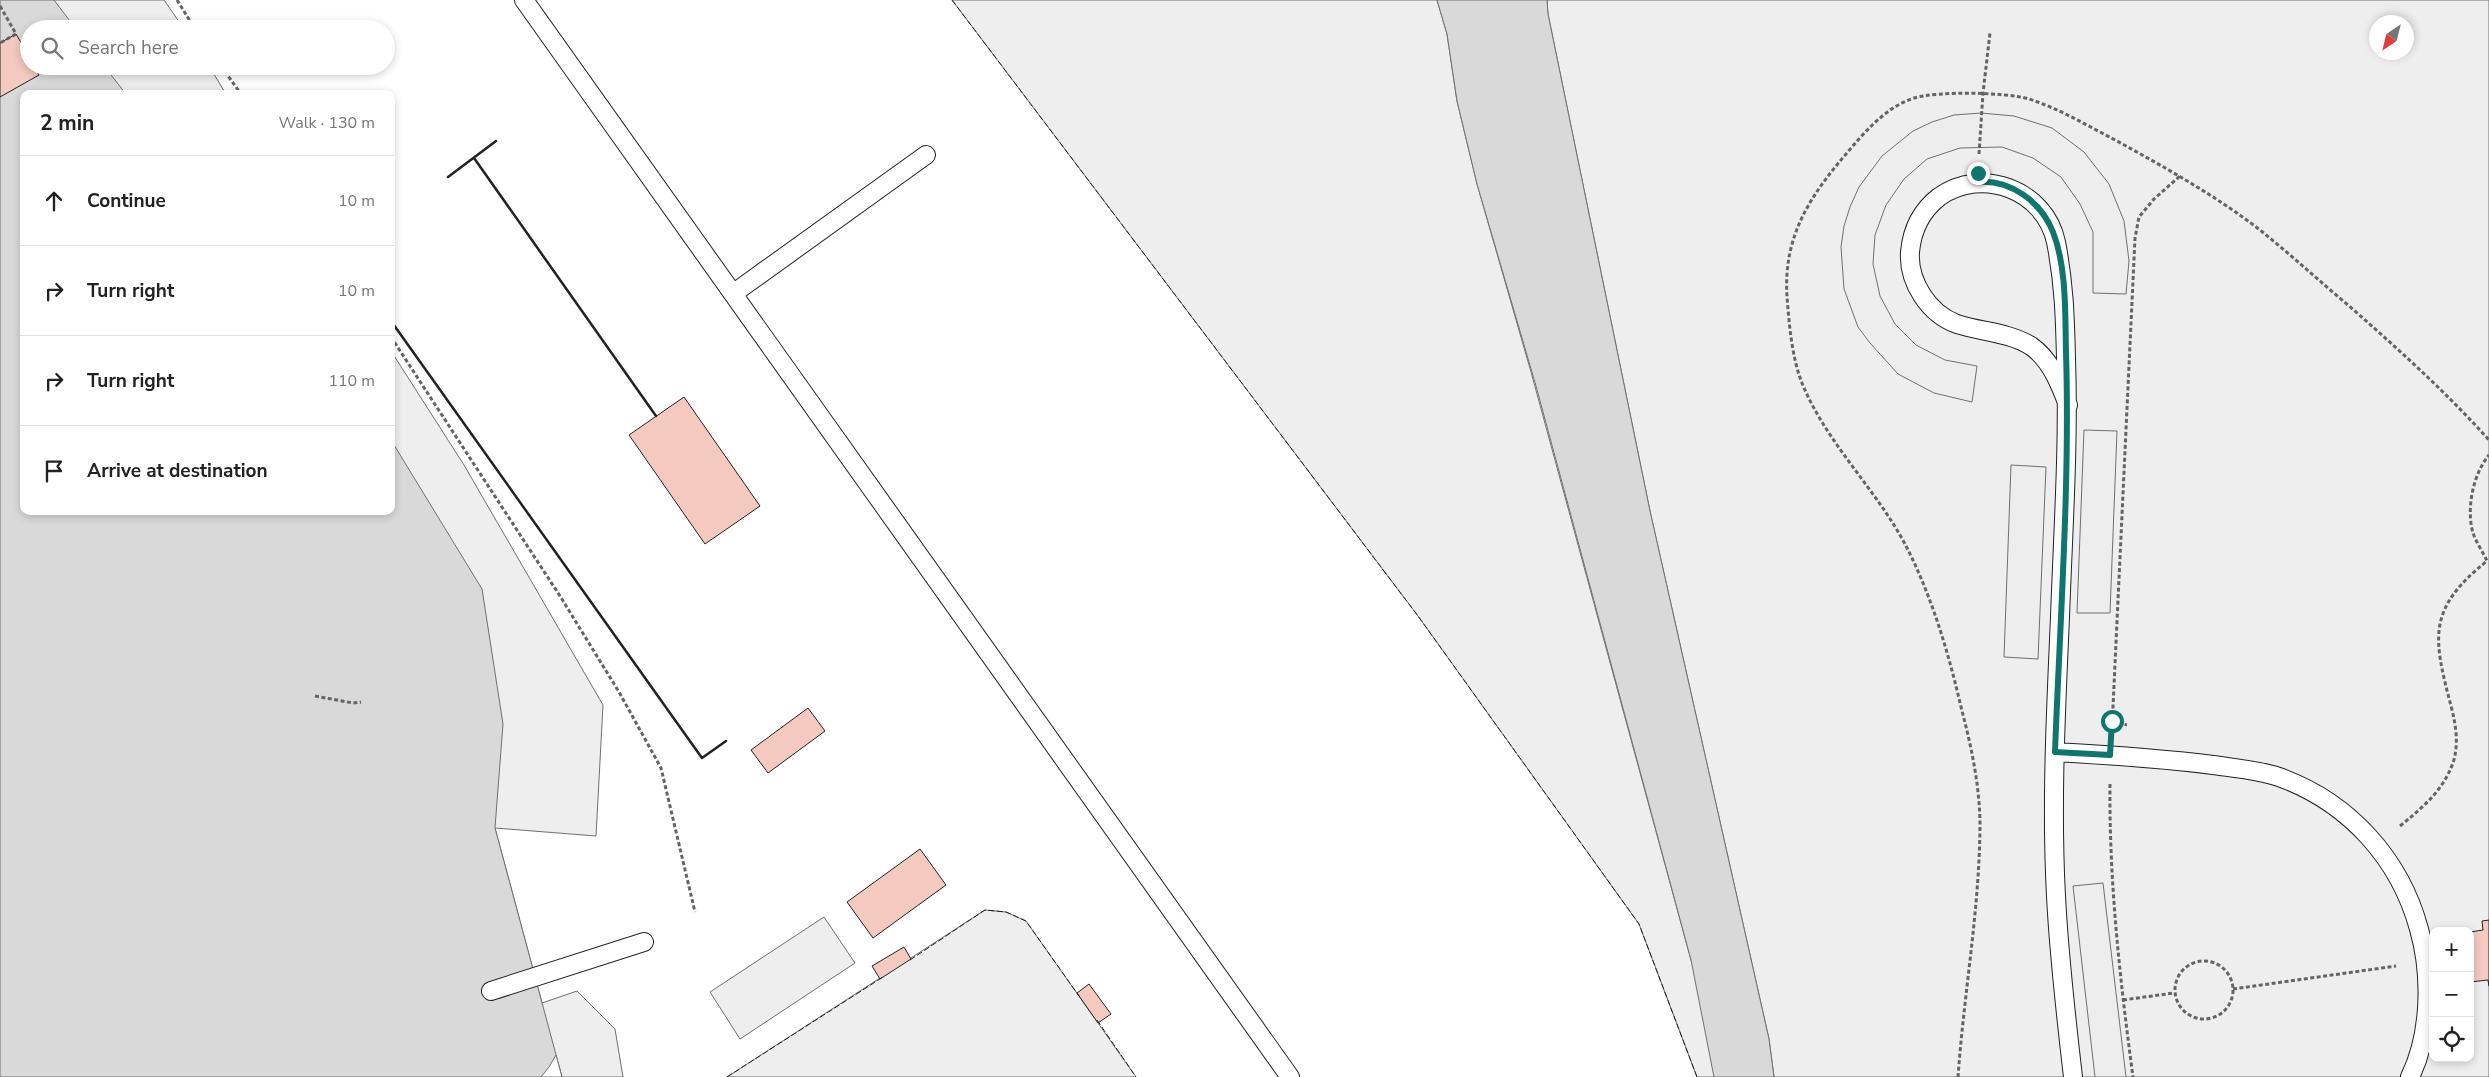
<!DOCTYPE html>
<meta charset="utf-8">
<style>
body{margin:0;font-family:"Nunito Sans",sans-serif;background:#f2f2f2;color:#222}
.controls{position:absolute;right:15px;bottom:15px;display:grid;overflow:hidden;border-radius:10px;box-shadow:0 2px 8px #0003}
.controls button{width:45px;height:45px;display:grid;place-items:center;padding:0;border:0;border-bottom:1px solid #e0e0e0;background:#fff;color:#222;font:25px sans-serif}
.compass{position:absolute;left:2369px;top:15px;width:45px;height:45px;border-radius:50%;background:#fff;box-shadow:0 2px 8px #0003;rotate:215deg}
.stop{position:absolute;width:15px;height:15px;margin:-11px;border:4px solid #0f766e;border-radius:50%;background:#fff}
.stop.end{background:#0f766e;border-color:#fff;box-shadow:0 1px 5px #0008}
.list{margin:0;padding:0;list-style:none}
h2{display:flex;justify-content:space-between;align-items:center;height:65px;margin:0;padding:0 20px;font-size:21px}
h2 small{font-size:16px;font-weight:400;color:#767676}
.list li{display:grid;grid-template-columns:32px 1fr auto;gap:15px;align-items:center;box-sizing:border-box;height:90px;padding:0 20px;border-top:1px solid #e0e0e0}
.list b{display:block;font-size:19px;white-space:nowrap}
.list em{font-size:16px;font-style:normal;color:#767676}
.icon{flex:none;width:28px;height:28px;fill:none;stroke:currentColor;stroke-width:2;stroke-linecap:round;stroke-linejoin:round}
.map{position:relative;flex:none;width:2489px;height:1077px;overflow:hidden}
.search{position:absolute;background:#fff;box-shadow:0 2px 8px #0003;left:20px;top:20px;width:375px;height:55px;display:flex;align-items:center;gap:12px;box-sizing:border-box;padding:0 18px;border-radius:28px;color:#767676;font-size:19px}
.panel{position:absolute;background:#fff;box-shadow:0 2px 8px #0003;left:20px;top:90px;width:375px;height:425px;border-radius:10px}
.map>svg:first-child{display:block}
.green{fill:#eee;stroke:#6f6f6f;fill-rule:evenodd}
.parking{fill:#ededed;stroke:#6f6f6f}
.water{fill:#d9d9d9;stroke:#6f6f6f}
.pier{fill:#fff;stroke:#6f6f6f}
.building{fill:#f3c9c0;stroke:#222}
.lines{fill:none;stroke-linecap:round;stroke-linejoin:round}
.service-casing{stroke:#222;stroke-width:20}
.path{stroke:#646464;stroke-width:3;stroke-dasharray:4 2.5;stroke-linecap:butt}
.service{stroke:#fff;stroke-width:18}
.fence{stroke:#222;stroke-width:1;stroke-dasharray:6 2.5;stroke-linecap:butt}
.wall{stroke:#222;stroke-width:2.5}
.route{stroke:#0f766e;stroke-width:6}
</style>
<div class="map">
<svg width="2489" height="1077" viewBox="0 0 2489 1077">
<rect width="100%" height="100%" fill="#fff"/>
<path class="green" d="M0 0H164L184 29H29Z
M952 0H1437L1447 34 1457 101 1477 184 1531 372 1691 960 1730 1041 1735 1077H1697L1639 924 1418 616Z
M1547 0H2489V1077H1774L1769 1039 1650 511 1548 14ZM2376 22H2406V52H2376ZM2433 931H2470V1058H2433Z
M50 66H209L226 94H68Z
M391 351 464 465 603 705 596 836 495 828 542 1003 577 991 615 1029 623 1077H562L391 511Z
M985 910 1006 912 1026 921 1136 1077H727Z
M824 917 855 963 740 1039 710 992Z"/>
<path class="parking" d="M1981 113 2014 116 2052 128 2084 152 2109 184 2124 221 2129 261 2126 294 2093 293V232L2080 204 2061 177 2033 158 2002 147 1960 148 1927 159 1904 179 1886 205 1875 235 1873 264 1880 296 1895 324 1916 345 1945 360 1977 366 1972 402 1934 393 1898 374 1870 343 1858 327 1844 289 1841 247 1844 226 1850 207 1859 187 1882 156 1913 131 1932 122 1954 115Z
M2084 430 2117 431 2110 613H2077Z
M2011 465 2046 467 2038 659 2004 657Z
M2103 883 2126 1077H2095L2073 886Z"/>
<path class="water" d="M0 0H54L76 29H29V66H104L126 94H24V511H391V440L482 589 503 724 495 828 562 1077H0Z
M1437 0H1547L1548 14 1650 511 1769 1039 1774 1077H1714L1691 960 1536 386 1477 184 1457 101 1447 34Z"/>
<path class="pier" d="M556 1055 562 1077H541L549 1067Z"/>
<path class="building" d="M16 34 29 56V66H34L39 75 0 97V43Z
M684 397 760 506 705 544 629 435Z
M808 708 825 731 768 773 751 750Z
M920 849 946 885 873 938 847 902Z
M2489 920V986L2488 980 2470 982V932L2483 930 2482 921Z
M904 947 911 959 880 979 872 966Z
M1089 984 1111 1014 1098 1023 1077 993Z"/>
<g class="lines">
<g class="service-casing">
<path id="service" d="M524 0 1290 1077
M734 293 926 155
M2068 405C2060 384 2051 360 2031 346 2008 332 1981 332 1957 324 1929 314 1908 282 1910 252 1912 230 1921 211 1939 197 1982 166 2045 190 2056 242 2064 283 2065 317 2066 358 2069 444 2063 531 2060 617 2056 710 2051 803 2056 896 2059 957 2066 1017 2073 1077
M2055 752C2108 755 2160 758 2213 765 2234 768 2259 770 2279 777 2349 802 2400 859 2419 929 2432 975 2431 1034 2410 1077
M491 991 644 942"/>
</g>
<path class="path" d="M177 0 195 29
M0 6 16 34 0 43
M221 66 241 94
M1979 154 1983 93 1990 33
M391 337 560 596 619 692 661 768 695 912
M315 696 353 703 361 702
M2112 721 2127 725
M2112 728 2135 238 2139 217 2154 199 2180 176
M2110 784C2109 882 2120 980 2133 1077
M2400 826C2423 807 2442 792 2453 763 2459 744 2456 725 2451 706 2433 637 2427 609 2487 561 2483 552 2476 542 2473 533 2466 509 2473 474 2489 455
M2175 990a29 29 0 1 1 58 0a29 29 0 1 1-58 0Z
M2233 989 2396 966
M2123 1000 2174 993
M1958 1077C1964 992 1980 907 1980 821 1979 782 1971 745 1961 707 1949 655 1934 604 1911 556 1882 494 1828 447 1802 383 1792 358 1789 324 1787 296 1783 233 1813 192 1852 147 1869 127 1889 106 1914 98 1938 91 2005 92 2029 99 2060 109 2088 126 2117 141 2166 168 2216 196 2260 230 2290 254 2318 280 2348 305 2397 348 2445 391 2489 440"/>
<use href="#service" class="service"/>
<path class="fence" d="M952 0 1418 616 1639 924 1697 1077
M910 960 985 910 1006 912 1026 921 1079 996
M1097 1020 1136 1077
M727 1077 883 977"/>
<path class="wall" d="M474 158 656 416
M448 177 496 141
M391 321 702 758 726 741"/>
</g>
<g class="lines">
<path class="route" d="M1978 173 1977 182C2011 179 2041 202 2053 232 2067 268 2065 315 2066 352 2070 485 2060 619 2055 752L2110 755 2112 721"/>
</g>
</svg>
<div class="controls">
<button>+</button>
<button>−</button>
<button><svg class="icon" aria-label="locate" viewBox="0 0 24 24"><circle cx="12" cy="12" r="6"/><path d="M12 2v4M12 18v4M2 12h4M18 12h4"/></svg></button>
</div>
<svg class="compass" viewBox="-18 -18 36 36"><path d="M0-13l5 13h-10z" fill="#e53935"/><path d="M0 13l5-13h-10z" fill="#767676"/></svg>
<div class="stop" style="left:2112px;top:721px"></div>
<div class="stop end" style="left:1978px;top:173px"></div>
<div class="search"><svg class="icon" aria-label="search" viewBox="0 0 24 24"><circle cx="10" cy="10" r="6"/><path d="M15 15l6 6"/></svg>Search here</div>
<section class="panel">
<h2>2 min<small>Walk · 130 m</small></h2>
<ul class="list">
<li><svg class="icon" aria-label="ahead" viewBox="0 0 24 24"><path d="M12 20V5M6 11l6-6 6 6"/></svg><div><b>Continue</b></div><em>10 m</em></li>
<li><svg class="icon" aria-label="right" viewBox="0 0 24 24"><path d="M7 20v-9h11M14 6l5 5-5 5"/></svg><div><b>Turn right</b></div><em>10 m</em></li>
<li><svg class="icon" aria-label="right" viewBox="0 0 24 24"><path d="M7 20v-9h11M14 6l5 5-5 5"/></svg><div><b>Turn right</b></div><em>110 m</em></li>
<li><svg class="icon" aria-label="arrive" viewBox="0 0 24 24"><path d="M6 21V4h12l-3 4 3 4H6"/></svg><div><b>Arrive at destination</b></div></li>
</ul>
</section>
</div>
